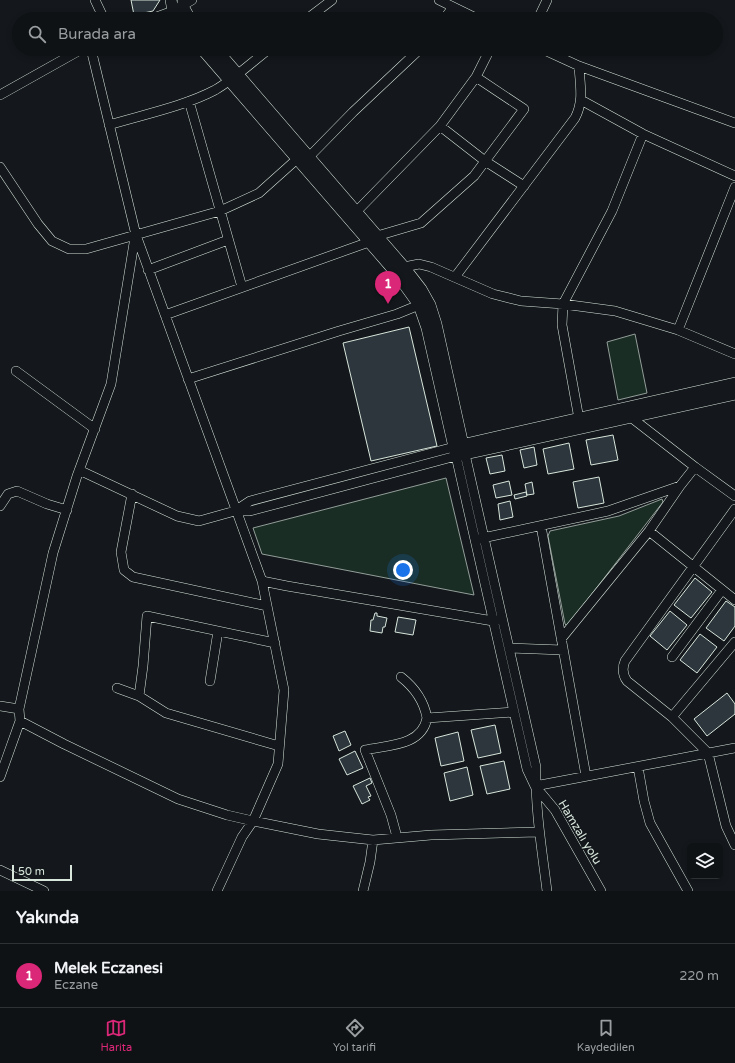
<!DOCTYPE html>
<html lang="tr">
<meta charset="utf-8">
<style>
body{margin:0;font-family:"Varela Round",sans-serif;background:#181b1e;color:#f1f3f6}
.controls{position:absolute;right:12px;bottom:12px;display:grid;overflow:hidden;border-radius:6px;box-shadow:0 2px 6px #0003}
.controls button{width:36px;height:36px;display:grid;place-items:center;padding:0;border:0;border-bottom:1px solid #2f3234;background:#0f1215;color:#f1f3f6;font:20px sans-serif}
.scale{position:absolute;left:12px;bottom:10px;width:60px;box-sizing:border-box;padding-left:4px;border:2px solid #d8e6dc;border-top:0;font-size:11px;line-height:14px;white-space:nowrap;color:#d8e6dc;-webkit-text-stroke:3px #14181c;paint-order:stroke}
.you{position:absolute;left:403px;top:570px;width:14px;height:14px;margin:-10px;border:3px solid #fff;border-radius:50%;background:#1a73e8;box-shadow:0 0 0 6px #1a73e833}
.badge{display:grid;place-items:center;width:26px;height:26px;border-radius:50%;background:#db2777;color:#fff;font-size:13px;font-weight:700}
.pin{position:absolute;translate:-50% -33px;filter:drop-shadow(0 1px 2px #0008)}
.pin::after{content:'';position:absolute;top:21px;width:14px;height:12px;background:inherit;clip-path:polygon(0 0,100% 0,50% 100%)}
.list{margin:0;padding:0;list-style:none}
h2{display:flex;justify-content:space-between;align-items:center;height:52px;margin:0;padding:0 16px;font-size:17px}
h2 small{font-size:13px;font-weight:400;color:#9b9ea0}
.list li{display:grid;grid-template-columns:26px 1fr auto;gap:12px;align-items:center;box-sizing:border-box;height:64px;padding:0 16px;border-top:1px solid #2f3234}
.list b{display:block;font-size:15px;white-space:nowrap}
.list p{margin:0;font-size:13px;white-space:nowrap;color:#9b9ea0}
.list em{font-size:13px;font-style:normal;color:#9b9ea0}
.icon{flex:none;width:22px;height:22px;fill:none;stroke:currentColor;stroke-width:2;stroke-linecap:round;stroke-linejoin:round}
.map{position:relative;flex:none;width:735px;height:891px;overflow:hidden}
.search{position:absolute;background:#0f1215;box-shadow:0 2px 6px #0003;left:12px;right:12px;top:12px;height:44px;display:flex;align-items:center;gap:10px;box-sizing:border-box;padding:0 14px;border-radius:22px;color:#9b9ea0;font-size:15px}
.sheet{height:116px;background:#0f1215}
nav{display:flex;justify-content:space-around;align-items:center;box-sizing:border-box;height:56px;border-top:1px solid #2f3234;background:#0f1215;font-size:11px;color:#9b9ea0}
nav a{display:grid;justify-items:center;gap:2px}
nav .on{color:#db2777}
.map>svg:first-child{display:block}
.green{fill:#1a2d24;stroke:#939e99}
.building{fill:#2c363c;stroke:#d8e6dc}
.lines{fill:none;stroke-linecap:round;stroke-linejoin:round}
.minor-casing{stroke:#d8e6dc;stroke-width:10}
.major-casing{stroke:#d8e6dc;stroke-width:12}
.minor{stroke:#14181c;stroke-width:9}
.major{stroke:#14181c;stroke-width:11}
.labels{text-anchor:middle;dominant-baseline:central;stroke-width:3;stroke-linejoin:round;paint-order:stroke}
.street-label{font-size:12px;fill:#d8e6dc;stroke:#14181c}
</style>
<div class="map">
<svg width="735" height="891" viewBox="0 0 735 891">
<rect width="100%" height="100%" fill="#14181c"/>
<path class="green" d="M635 334 647 393 618 400 607 342Z
M446 478 474 595 262 554 253 528Z
M662 499 663 502 567 626 565 624 548 536 550 531 619 516Z"/>
<path class="building" d="M131 0H160L153 11 134 15Z
M409 327 437 446 371 461 343 343Z
M613 435 618 460 591 465 586 440Z
M569 443 574 469 548 474 543 449Z
M534 447 537 465 524 468 520 450Z
M502 455 505 471 490 474 486 458Z
M599 477 604 503 578 508 573 482Z
M509 481 512 495 496 498 493 485Z
M532 482 534 494 527 495 525 484Z
M526 492 527 496 515 499 514 495Z
M510 501 513 517 500 520 498 504Z
M695 578 712 592 691 618 674 605Z
M726 601 735 607V626L724 641 706 628Z
M670 611 687 625 667 650 650 636Z
M375 613H377V616L387 618 385 627H383L382 633 370 631 371 620H373Z
M398 617 416 620 413 635 395 632Z
M700 634 717 647 697 673 680 660Z
M727 693 735 704V714L707 736 694 719Z
M495 725 501 753 478 758 471 730Z
M345 731 351 745 339 751 333 736Z
M458 732 464 761 441 766 435 738Z
M355 751 363 768 347 775 339 759Z
M504 761 510 789 487 794 480 766Z
M467 767 473 795 450 801 444 773Z
M370 778 372 783 366 786 371 796 368 797 370 800 362 804 353 786Z"/>
<g class="lines">
<g class="minor-casing">
<path id="minor" d="M95 0 104 19
M439 0 478 19
M151 19 173 11 192 0
M307 19 332 0
M444 19 453 7
M538 19 547 0
M91 49 136 235 262 581 284 690 278 764 253 821 242 837 217 891
M542 49 579 66 735 123
M0 95 82 49
M581 100 643 134 735 176
M189 101 242 287
M109 125C142 115 185 106 215 90 234 79 251 63 269 49
M440 126 485 161 524 186
M305 161 353 112 420 49
M0 167 38 224 52 241 69 249H86L220 211 259 193 297 159
M356 212 440 126 476 77 490 49
M148 270 228 240
M399 271 404 267 419 264 431 267 493 294 521 301 563 304 615 311 678 330 735 354
M455 277 575 118C584 101 580 85 579 66
M165 315 369 242 377 236 421 223 474 176 524 109 476 77
M678 330 735 187
M16 371 95 429
M188 379 339 331 397 314 419 305
M628 415 695 467 735 496
M579 419 562 325 563 304 612 211 643 134
M465 454 536 767C535 809 542 850 547 891
M79 470 177 516 199 521 235 511H250L456 456 527 769 535 786 555 810 601 891
M132 494 121 552 124 570 133 577 267 606
M0 506 8 494 17 491 47 504 67 510
M735 509 625 661C622 668 622 674 627 681L672 717 708 753 726 826 735 845
M235 511 250 501 454 447
M541 526 586 776
M649 531 735 600
M478 539 608 511 680 486
M262 581 287 586 493 621 497 620
M561 639 649 531 680 486 695 467
M509 648 563 650
M672 657 722 590
M401 677C415 688 424 701 427 718
M210 681 218 631
M117 688 139 696 166 713 279 746
M139 696 143 666 147 616 275 643
M0 706 19 709
M672 717 735 642
M20 721 64 744 178 799 227 815 253 821 318 834 373 840 431 835 539 832
M638 767 644 801 650 823 688 891
M0 777 20 721 19 709 53 553 77 476 111 384 135 237
M535 786 735 748
M397 837 391 815 365 750C388 745 422 746 427 718L514 712
M0 870 44 891
M363 891 370 862 373 840"/>
</g>
<g class="major-casing">
<path id="major" d="M171 0 173 11 177 19
M183 0V6L190 19
M202 49 396 273 419 305 427 328 456 456 735 394
M216 49 404 267 421 289 430 305 436 324 465 454
M457 446 735 383"/>
</g>
<use href="#minor" class="minor"/>
<use href="#major" class="major"/>
</g>
<g class="labels">
<g class="street-label">
<text transform="translate(580 832) rotate(59)">Hamzalı yolu</text>
</g>
</g>
</svg>
<div class="controls">
<button><svg class="icon" aria-label="layers" viewBox="0 0 24 24"><path d="M12 4l9 5-9 5-9-5zM3 14l9 5 9-5"/></svg></button>
</div>
<div class="scale">50 m</div>
<div class="you"></div>
<div class="pin badge" style="left:388px;top:304px">1</div>
<div class="search"><svg class="icon" aria-label="search" viewBox="0 0 24 24"><circle cx="10" cy="10" r="6"/><path d="M15 15l6 6"/></svg>Burada ara</div>
</div>
<section class="sheet">
<h2>Yakında<small></small></h2>
<ul class="list">
<li><span class="badge">1</span><div><b>Melek Eczanesi</b><p>Eczane</p></div><em>220 m</em></li>
</ul>
</section>
<nav>
<a class="on"><svg class="icon" aria-label="map" viewBox="0 0 24 24"><path d="M3 6l6-2 6 2 6-2v14l-6 2-6-2-6 2zM9 4v14M15 6v14"/></svg>Harita</a>
<a><svg class="icon" aria-label="directions" viewBox="0 0 24 24"><path d="M12 3l9 9-9 9-9-9zM9 14v-3h6M13 9l2 2-2 2"/></svg>Yol tarifi</a>
<a><svg class="icon" aria-label="saved" viewBox="0 0 24 24"><path d="M7 4h10v16l-5-4-5 4z"/></svg>Kaydedilen</a>
</nav>
